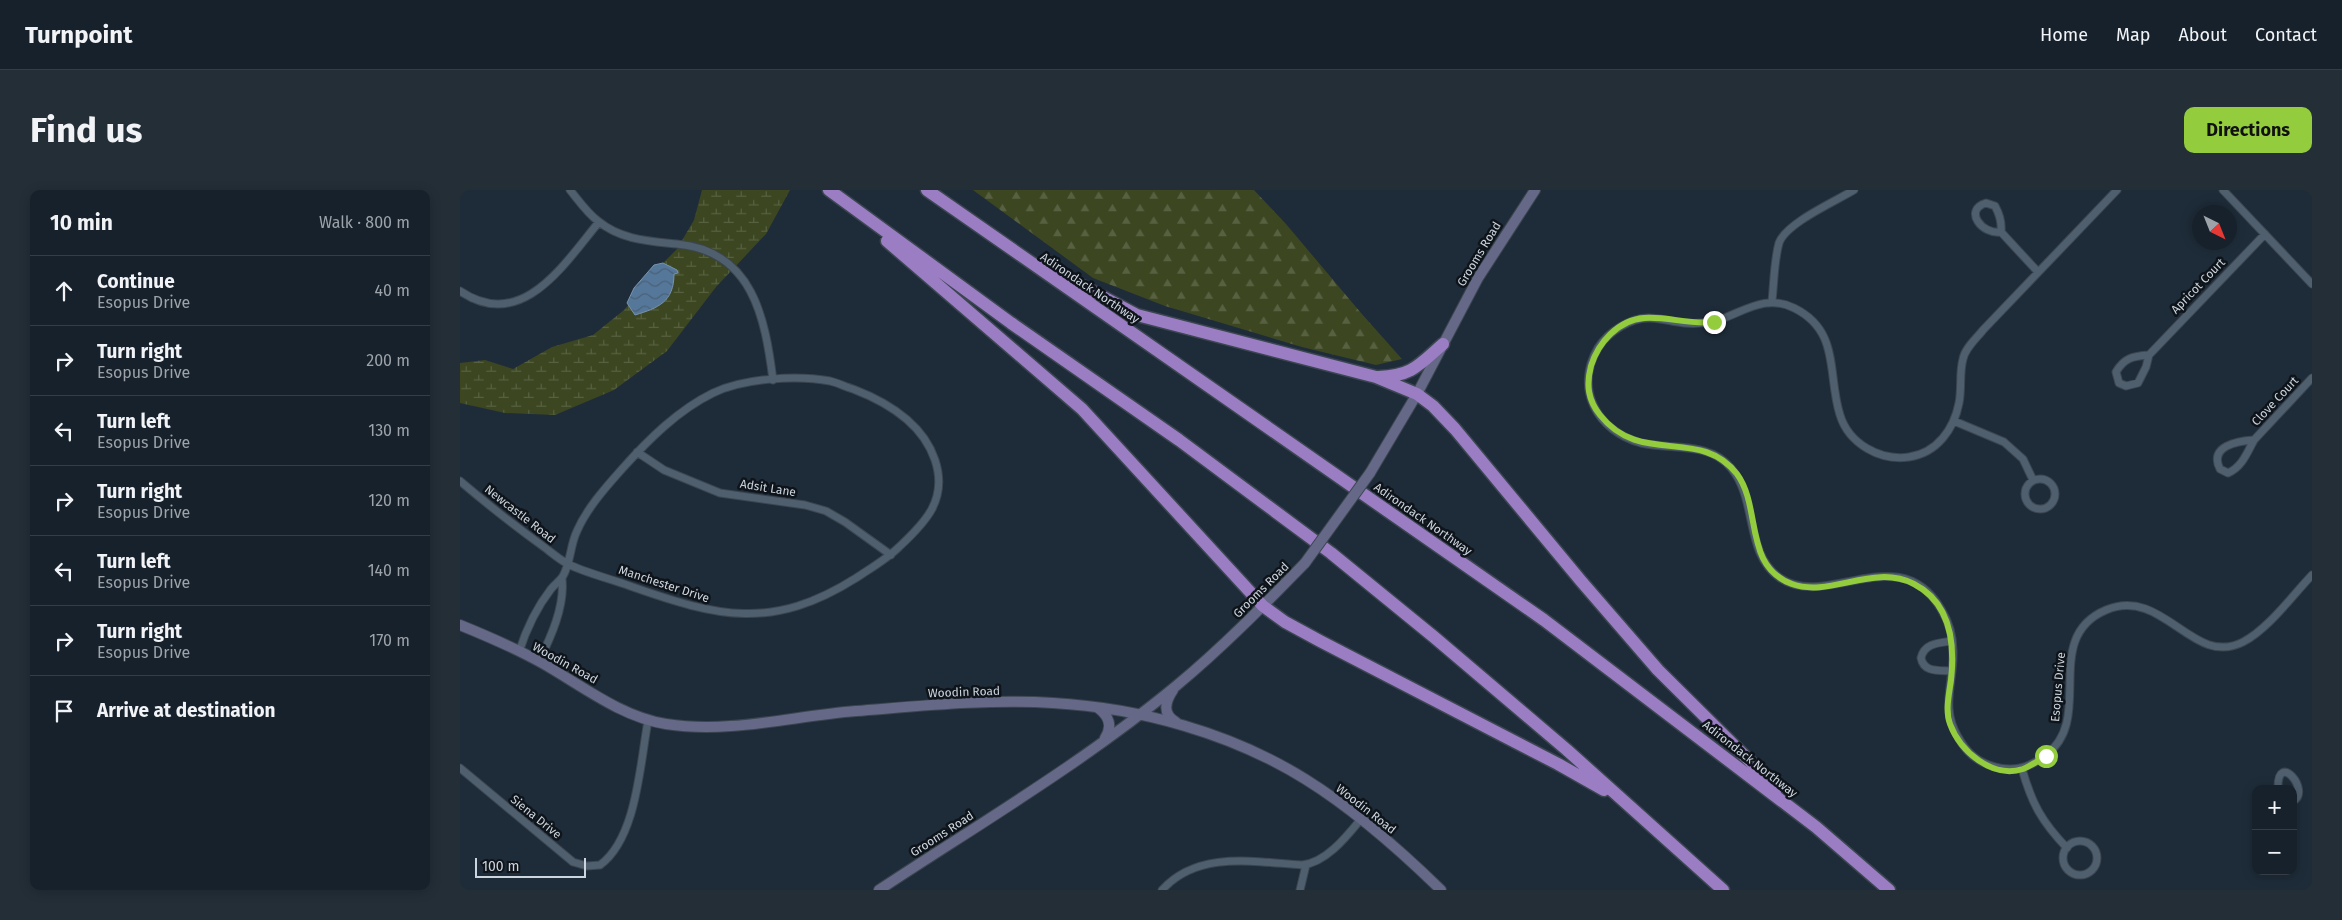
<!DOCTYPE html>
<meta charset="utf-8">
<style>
body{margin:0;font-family:"Fira Sans",sans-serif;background:#232e37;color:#f1f3f6}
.controls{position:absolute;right:15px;bottom:15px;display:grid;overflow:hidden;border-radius:10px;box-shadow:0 2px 12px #0003}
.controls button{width:45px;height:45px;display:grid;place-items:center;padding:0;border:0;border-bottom:1px solid #353e47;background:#16212b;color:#f1f3f6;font:25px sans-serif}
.compass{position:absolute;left:1732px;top:15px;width:45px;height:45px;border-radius:50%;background:#16212b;box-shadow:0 2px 12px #0003;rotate:137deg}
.scale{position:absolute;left:15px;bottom:12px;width:111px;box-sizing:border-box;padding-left:5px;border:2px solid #ccd4dd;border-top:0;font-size:14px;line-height:18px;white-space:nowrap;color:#ccd4dd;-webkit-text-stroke:4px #0e141a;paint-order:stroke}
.stop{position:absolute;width:15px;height:15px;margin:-11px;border:4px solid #93cc3d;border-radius:50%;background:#fff}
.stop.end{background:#93cc3d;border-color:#fff;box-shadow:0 1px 5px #0008}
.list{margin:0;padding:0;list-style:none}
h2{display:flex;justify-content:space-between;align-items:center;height:65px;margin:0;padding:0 20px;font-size:21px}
h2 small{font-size:16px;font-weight:400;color:#9ea3a9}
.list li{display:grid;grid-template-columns:32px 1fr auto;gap:15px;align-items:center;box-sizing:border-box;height:70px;padding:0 20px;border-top:1px solid #353e47}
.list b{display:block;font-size:19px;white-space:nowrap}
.list p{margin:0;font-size:16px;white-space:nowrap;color:#9ea3a9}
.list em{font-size:16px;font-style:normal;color:#9ea3a9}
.icon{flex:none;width:28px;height:28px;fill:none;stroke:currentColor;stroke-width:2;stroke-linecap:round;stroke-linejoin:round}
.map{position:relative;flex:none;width:1852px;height:700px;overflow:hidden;border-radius:10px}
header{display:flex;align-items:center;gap:30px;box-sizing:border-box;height:70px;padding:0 25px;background:#16212b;border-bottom:1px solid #353e47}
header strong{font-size:24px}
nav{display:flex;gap:28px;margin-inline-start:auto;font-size:18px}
.intro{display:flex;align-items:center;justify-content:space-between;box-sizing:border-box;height:120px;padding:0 30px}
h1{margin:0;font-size:35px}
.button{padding:12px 22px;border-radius:10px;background:#93cc3d;color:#111;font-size:18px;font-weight:700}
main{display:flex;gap:30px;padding:0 30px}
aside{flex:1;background:#16212b;border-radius:10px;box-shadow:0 2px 12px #0003}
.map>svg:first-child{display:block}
.forest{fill:url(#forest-firs)}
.wetland{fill:url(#wetland-marsh)}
.water{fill:url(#water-waves);stroke:#7993ae}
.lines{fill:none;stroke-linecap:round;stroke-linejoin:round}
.street-casing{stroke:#3b4651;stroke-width:9}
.secondary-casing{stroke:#3b4651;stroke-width:12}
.highway-casing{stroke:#3b4651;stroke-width:15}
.street{stroke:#4f5f6e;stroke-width:7}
.secondary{stroke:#666887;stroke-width:10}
.highway{stroke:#9a7dc2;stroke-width:12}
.secondary-bridge-casing{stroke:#3b4651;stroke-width:12;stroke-linecap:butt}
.secondary-bridge{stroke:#666887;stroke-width:10}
.route{stroke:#93cc3d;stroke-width:6}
.labels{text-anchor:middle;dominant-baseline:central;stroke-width:5;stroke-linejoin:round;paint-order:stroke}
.street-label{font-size:12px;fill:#ccd4dd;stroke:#0e141a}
</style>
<header>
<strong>Turnpoint</strong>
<nav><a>Home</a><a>Map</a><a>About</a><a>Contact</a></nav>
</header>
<div class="intro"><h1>Find us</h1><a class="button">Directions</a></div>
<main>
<aside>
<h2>10 min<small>Walk · 800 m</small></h2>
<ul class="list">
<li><svg class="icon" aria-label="ahead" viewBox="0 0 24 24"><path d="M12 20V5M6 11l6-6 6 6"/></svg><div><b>Continue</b><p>Esopus Drive</p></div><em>40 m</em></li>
<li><svg class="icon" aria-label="right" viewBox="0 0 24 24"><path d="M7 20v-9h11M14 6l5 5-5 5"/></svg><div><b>Turn right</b><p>Esopus Drive</p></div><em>200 m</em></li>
<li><svg class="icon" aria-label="left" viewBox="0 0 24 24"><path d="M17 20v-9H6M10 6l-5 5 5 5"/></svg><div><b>Turn left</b><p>Esopus Drive</p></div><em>130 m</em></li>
<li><svg class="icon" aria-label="right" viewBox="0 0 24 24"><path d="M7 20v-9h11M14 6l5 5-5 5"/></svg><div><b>Turn right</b><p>Esopus Drive</p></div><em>120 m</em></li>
<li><svg class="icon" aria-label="left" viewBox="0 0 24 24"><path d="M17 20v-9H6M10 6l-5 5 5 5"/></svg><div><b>Turn left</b><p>Esopus Drive</p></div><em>140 m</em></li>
<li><svg class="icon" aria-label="right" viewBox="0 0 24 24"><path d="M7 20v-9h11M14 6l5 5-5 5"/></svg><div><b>Turn right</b><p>Esopus Drive</p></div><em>170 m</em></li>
<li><svg class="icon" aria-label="arrive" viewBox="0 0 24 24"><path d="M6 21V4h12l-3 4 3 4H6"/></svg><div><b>Arrive at destination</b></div></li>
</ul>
</aside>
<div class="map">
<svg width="1852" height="700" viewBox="0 0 1852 700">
<defs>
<pattern id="forest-firs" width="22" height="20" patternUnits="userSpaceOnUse" patternTransform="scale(1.25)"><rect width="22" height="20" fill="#3c4620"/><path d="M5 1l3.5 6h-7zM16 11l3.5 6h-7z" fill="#576040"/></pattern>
<pattern id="wetland-marsh" width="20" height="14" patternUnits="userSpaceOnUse" patternTransform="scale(1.25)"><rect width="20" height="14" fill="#3c4620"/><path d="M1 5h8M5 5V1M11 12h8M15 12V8" fill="none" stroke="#576040"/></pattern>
<pattern id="water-waves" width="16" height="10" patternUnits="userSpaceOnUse" patternTransform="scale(1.25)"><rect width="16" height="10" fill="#55779a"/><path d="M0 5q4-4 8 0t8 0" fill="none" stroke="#4b6177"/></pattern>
</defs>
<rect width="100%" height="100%" fill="#1e2c39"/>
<path class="forest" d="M513 0H794L826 34 901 123 942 169 916 175 842 157 705 116 633 88Z"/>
<path class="wetland" d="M242 0H330L306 44 256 97 207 161 154 200 95 225 45 223 0 213V173L25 170 53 179 92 157 133 145 164 120 198 78 217 59 234 30Z"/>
<path class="water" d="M203 73 217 80 218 83 214 84C214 112 198 118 175 125L167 113 174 98 194 75Z"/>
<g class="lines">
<g class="street-casing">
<path id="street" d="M110 0C119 11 127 23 138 31 161 50 189 51 217 54 293 61 305 128 313 190
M1657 0 1523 140C1516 149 1505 158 1503 169 1499 183 1502 199 1499 213 1494 239 1477 263 1449 267 1420 271 1389 254 1380 225 1367 185 1381 141 1334 118 1306 104 1285 121 1259 130 1248 133 1236 134 1224 133 1213 132 1201 128 1190 128 1171 127 1148 142 1138 158 1114 199 1137 241 1181 253 1211 260 1249 251 1271 278 1298 310 1284 363 1320 388 1367 420 1439 348 1481 419 1489 432 1493 447 1493 461 1494 493 1480 517 1498 547 1505 560 1514 570 1529 575 1551 583 1568 579 1586 565 1636 528 1580 448 1646 420 1704 396 1732 478 1783 452 1808 439 1832 406 1852 385
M1763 0 1852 94
M1526 13 1535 16C1540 25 1542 32 1541 42 1522 45 1503 20 1526 13Z
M1541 42 1578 82
M0 101C62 143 104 74 139 32
M1312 111C1314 93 1314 71 1319 53 1326 33 1376 11 1394 0
M1689 165 1805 44
M1689 165 1686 177 1678 193 1666 196 1659 193 1656 182C1664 168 1673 166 1689 165Z
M1494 231 1544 252 1563 269 1573 290
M1794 250C1787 263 1782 277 1768 283L1760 279C1748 256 1778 251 1794 250Z
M1794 250 1852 188
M177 262 204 280 260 303 345 315 366 321 385 332 431 365
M1565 304a15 15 0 1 1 30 0a15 15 0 1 1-30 0Z
M0 291C27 314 55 336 84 357 92 363 100 370 108 374 126 383 151 389 170 396 258 427 312 441 396 388 411 378 427 369 439 357 466 332 488 309 475 270 463 234 427 212 393 199 386 197 378 193 370 191 337 185 284 188 253 203 218 220 188 250 162 279 146 297 127 318 117 341 110 355 111 372 103 386 100 391 95 394 91 399 77 417 66 440 59 462
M79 471C91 447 105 416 102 389
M1492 481C1479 480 1464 483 1461 468 1464 453 1479 453 1492 451
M0 578 113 672 127 676 140 675C177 648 180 573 188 531
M1562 579C1572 614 1582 632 1607 658
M1818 599C1817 559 1852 602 1833 611
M1603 668a17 17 0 1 1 34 0a17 17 0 1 1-34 0Z
M702 700C738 660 795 672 842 675 866 673 887 646 901 629
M840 700 846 675"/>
</g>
<g class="secondary-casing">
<path id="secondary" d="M910 283 957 204 1018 88 1075 0
M0 435C27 446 57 459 82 473 121 495 161 527 206 534 270 544 332 526 396 521 461 516 527 509 593 513 680 518 771 543 845 589 895 620 940 660 981 700
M713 500C705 512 702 524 716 532
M638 518C649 526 653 536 645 548
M419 700C519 634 624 572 716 496 762 458 804 415 845 373"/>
</g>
<g class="highway-casing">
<path id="highway" d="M369 0 551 133 719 250 871 363 974 447 1107 560 1263 700
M467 0 1084 430 1356 637 1429 700
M427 51 622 219 803 416 825 432 860 451 1098 574 1144 600
M585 76 677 125 916 187 957 204 973 216 995 239 1121 391 1198 480 1317 598
M919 187C952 186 959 175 983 154"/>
</g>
<use href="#street" class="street"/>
<use href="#secondary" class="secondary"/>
<use href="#highway" class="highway"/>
<g class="secondary-bridge-casing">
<path id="secondary-bridge" d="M845 373 910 283"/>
</g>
<use href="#secondary-bridge" class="secondary-bridge"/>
</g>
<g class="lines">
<path class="route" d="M1254 132C1229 135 1207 126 1184 128 1158 130 1138 153 1131 176 1126 195 1128 210 1140 225 1181 277 1240 236 1277 284 1302 318 1283 376 1332 394 1371 408 1413 373 1454 394 1491 413 1495 454 1491 490 1489 504 1485 521 1490 534 1500 561 1532 589 1563 579 1571 576 1579 570 1586 566"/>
</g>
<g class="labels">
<g class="street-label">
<text transform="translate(1019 64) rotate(-59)">Grooms Road</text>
<text transform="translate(1738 96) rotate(-46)">Apricot Court</text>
<text transform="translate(630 98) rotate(34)">Adirondack Northway</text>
<text transform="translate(1815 211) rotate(-47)">Clove Court</text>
<text transform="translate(308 298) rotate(9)">Adsit Lane</text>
<text transform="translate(60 324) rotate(38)">Newcastle Road</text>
<text transform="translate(963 329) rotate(35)">Adirondack Northway</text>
<text transform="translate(204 394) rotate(18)">Manchester Drive</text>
<text transform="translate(801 400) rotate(-45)">Grooms Road</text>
<text transform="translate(105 473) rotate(29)">Woodin Road</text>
<text transform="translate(1598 497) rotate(-85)">Esopus Drive</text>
<text transform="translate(504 502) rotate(-2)">Woodin Road</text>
<text transform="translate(1290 569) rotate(38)">Adirondack Northway</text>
<text transform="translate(906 619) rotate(38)">Woodin Road</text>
<text transform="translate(76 627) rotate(39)">Siena Drive</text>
<text transform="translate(482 644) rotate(-33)">Grooms Road</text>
</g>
</g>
</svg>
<div class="controls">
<button>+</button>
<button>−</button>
</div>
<svg class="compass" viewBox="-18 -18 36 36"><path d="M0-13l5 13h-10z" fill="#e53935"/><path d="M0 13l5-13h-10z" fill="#9ea3a9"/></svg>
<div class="scale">100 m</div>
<div class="stop" style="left:1586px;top:566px"></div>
<div class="stop end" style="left:1254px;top:132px"></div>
</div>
</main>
